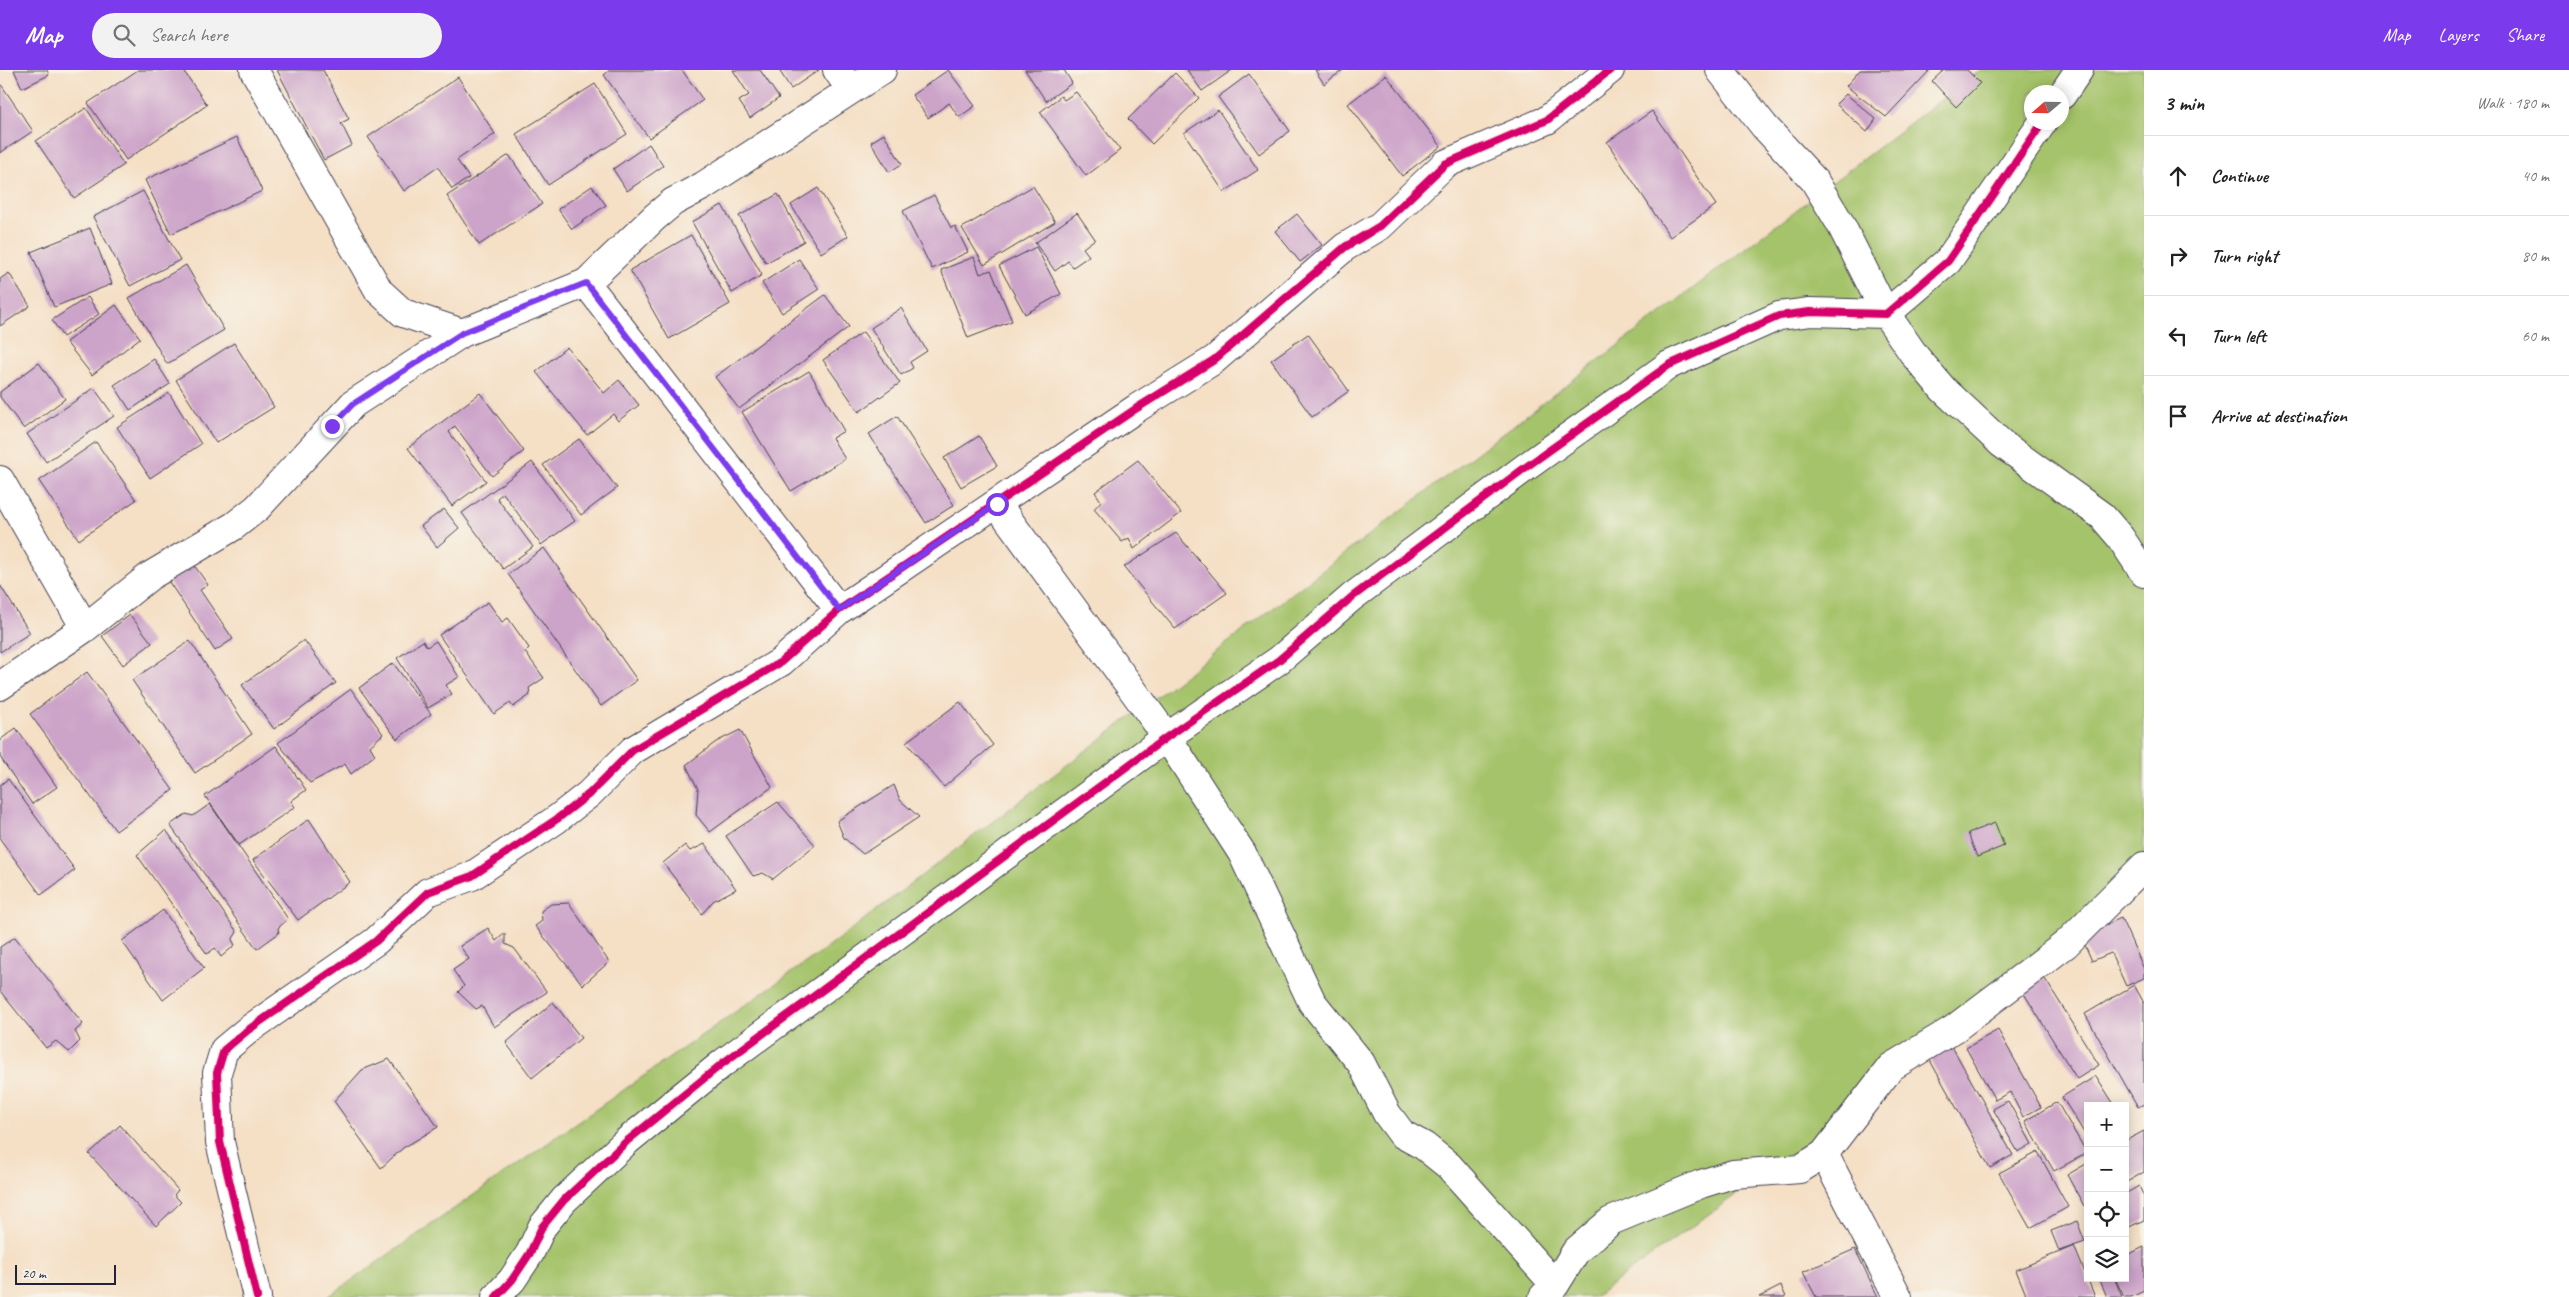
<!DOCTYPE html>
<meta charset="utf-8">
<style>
body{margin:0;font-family:Caveat,sans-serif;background:#f2f2f2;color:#202124}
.controls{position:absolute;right:15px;bottom:15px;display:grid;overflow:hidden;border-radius:0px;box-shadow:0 2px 12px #0003}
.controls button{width:45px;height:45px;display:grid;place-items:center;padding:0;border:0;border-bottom:1px solid #e0e0e0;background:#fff;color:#202124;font:25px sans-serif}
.compass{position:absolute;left:2024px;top:15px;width:45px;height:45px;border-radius:50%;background:#fff;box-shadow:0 2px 12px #0003;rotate:250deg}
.scale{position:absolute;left:15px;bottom:12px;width:101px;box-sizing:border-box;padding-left:5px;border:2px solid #22223b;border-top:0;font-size:14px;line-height:18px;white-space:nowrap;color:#22223b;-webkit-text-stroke:4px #f7f3e8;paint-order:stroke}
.stop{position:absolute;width:15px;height:15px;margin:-11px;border:4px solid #7c3aed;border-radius:50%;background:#fff}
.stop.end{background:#7c3aed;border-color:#fff;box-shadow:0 1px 5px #0008}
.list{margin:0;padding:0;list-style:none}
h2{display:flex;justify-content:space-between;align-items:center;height:65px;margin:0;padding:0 20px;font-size:21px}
h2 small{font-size:16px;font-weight:400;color:#757577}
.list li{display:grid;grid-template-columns:32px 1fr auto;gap:15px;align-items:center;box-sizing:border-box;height:80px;padding:0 20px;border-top:1px solid #e0e0e0}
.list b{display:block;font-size:19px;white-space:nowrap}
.list em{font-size:16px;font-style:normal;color:#757577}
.icon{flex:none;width:28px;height:28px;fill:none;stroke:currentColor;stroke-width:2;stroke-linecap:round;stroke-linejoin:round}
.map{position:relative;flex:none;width:2144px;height:1227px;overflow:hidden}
header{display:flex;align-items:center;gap:30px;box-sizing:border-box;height:70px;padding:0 25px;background:#7c3aed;color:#fff}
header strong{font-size:24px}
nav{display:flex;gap:28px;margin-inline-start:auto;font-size:18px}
.search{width:350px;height:45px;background:#f2f2f2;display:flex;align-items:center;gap:12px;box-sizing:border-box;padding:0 18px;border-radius:28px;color:#757577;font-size:19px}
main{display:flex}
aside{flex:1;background:#fff}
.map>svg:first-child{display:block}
.green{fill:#a5c36b;stroke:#647253;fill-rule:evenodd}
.building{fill:#cca3c9}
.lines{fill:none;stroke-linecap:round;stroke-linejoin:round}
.street-casing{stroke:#423e50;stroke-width:30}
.street{stroke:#fff;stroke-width:28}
.cycleway-casing{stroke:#f7f3e8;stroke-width:11}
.cycleway{stroke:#d6006c;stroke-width:8}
.route{stroke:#7c3aed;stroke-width:6}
</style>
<header>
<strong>Map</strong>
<div class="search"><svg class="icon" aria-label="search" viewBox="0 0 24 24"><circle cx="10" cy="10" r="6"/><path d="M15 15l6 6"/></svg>Search here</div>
<nav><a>Map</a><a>Layers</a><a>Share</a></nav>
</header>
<main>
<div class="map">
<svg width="2144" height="1227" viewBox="0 0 2144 1227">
<rect width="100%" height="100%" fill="#f7f3e8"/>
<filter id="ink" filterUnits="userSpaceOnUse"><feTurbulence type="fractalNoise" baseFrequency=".02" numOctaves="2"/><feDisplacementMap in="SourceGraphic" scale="10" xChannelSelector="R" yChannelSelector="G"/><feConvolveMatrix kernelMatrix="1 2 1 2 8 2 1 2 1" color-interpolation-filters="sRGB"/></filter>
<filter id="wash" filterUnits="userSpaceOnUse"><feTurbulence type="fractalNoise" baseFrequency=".0096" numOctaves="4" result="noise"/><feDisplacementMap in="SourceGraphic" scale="20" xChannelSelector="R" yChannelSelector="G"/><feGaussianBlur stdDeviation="1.12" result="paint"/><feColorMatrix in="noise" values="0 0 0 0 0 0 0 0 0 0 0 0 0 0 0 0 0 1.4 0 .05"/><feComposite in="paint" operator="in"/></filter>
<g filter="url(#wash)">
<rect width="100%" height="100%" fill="#f5dfc5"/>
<path class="green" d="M1980 0H2144V813L1924 989 1594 1227H328L828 877ZM2031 22H2062V52H2031Z"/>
<g id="blocks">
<path class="building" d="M14 0H47L49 5 22 18Z
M138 0H183L207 35 126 90 88 33Z
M277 0H323L349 49 341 53 352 75 324 90Z
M610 0H682L703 30 649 68 604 5Z
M733 0H760L779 28 750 48 739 31 749 25Z
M779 0H819L791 19Z
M948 0 975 36 959 47 949 33 928 48 912 25Z
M1025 0H1064L1072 13 1046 31Z
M1187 0H1232L1202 21Z
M1315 0H1343L1324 14Z
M1860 0H1930L1886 47 1846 16Z
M1944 0H1967L1980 13 1956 37 1932 11Z
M1175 3 1199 28 1152 74 1128 49Z
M1249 4 1290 61 1259 84 1218 27Z
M1386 5 1441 76 1402 106 1348 34Z
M458 7 495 64 457 90 469 108 452 119 438 97 404 121 368 67Z
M0 13 33 61 0 83Z
M595 14 627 64 548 115 516 64Z
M1076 22 1120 80 1086 106 1040 42 1061 26 1064 30Z
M1846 24 1876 49 1867 62 1836 34Z
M86 38 124 95 74 128 36 71Z
M1218 40 1258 100 1224 122 1184 63Z
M1652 41 1716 135 1670 167 1607 72Z
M884 64 902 94 889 102 871 72Z
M237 67 262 121 171 164 145 110Z
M649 74 663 96 627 121 613 99Z
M509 85 542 134 479 175 447 126Z
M592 116 606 135 572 159 558 139Z
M1033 116 1055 152 984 195 962 158Z
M818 118 848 166 821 183 791 135Z
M143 121 180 190 130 216 93 147Z
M778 124 804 171 766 193 739 146Z
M934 125 951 158 955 156 968 182 932 199 903 141Z
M722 135 762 205 732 223 692 152Z
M1077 143 1095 169 1083 178 1089 186 1073 197 1068 191 1055 201 1035 173Z
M1297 144 1322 175 1300 192 1275 161Z
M90 158 112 214 54 237 31 182Z
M691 165 730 234 669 269 630 200Z
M1036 177 1061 224 1025 244 999 196Z
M974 187 980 204 991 200 1012 251 968 268 941 200Z
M799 189 819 219 782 243 762 213Z
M186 195 224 260 167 294 129 228Z
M9 203 30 236 0 256V209Z
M825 225 849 257 739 339 715 307Z
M88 227 99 244 63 267 52 250Z
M116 235 140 268 92 305 66 272Z
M901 238 927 281 910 292 913 298 901 305 871 258Z
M863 262 900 313 859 342 823 290Z
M1308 264 1349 321 1312 347 1271 290Z
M234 273 274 337 216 373 176 310Z
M567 277 604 323 619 310 639 335 618 351 613 344 587 365 536 302Z
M154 289 170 314 130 340 114 315Z
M39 293 65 329 24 359 0 327V322Z
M809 301 844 361 832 368 845 389 791 421 742 342Z
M94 318 114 346 46 392 27 364Z
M169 323 201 374 150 408 117 357Z
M480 323 524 381 492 406 455 356 449 362 486 411 452 436 408 378Z
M897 346 954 435 926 453 869 364Z
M979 366 997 396 961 417 944 388Z
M579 369 617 418 581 445 543 395Z
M96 372 136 430 79 470 39 411Z
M1138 390 1181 443 1134 479 1129 468 1122 472 1094 439 1101 431 1095 422Z
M532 392 575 451 541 475 503 423 497 428 533 477 503 499 462 443Z
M444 439 459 458 437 477 421 456Z
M1176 463 1227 523 1175 559 1124 497Z
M544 478 637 610 601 636 508 504Z
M194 495 208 515 200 520 233 569 215 581 169 512Z
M0 515 30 563 0 582Z
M488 532 502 552 508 548 529 578 525 582 544 608 529 618 530 625 513 637 510 633 494 644 439 565Z
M130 545 152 573 123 595 102 566Z
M304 570 336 613 274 659 242 615Z
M190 571 252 664 195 703 132 610Z
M423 571 427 577 436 571 459 607 446 615 452 624 428 638 397 588Z
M393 593 431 644 397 669 359 618Z
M87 602 173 720 116 761 30 644Z
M351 619 383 664 370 676 375 685 351 704 345 694 310 713 278 673Z
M960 632 993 675 944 717 906 672Z
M16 658 57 717 32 734 0 687V670Z
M740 660 772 717 710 762 696 745 698 719 686 695 716 672Z
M276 676 306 720 291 731 295 737 239 775 205 726Z
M8 709 75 800 41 825 0 769V715Z
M894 715 900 730 919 747 863 784 844 768 837 751Z
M778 732 815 775 773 809 763 803 753 806 726 766Z
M210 734 288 849 278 858 279 863 257 879 170 755 186 744 193 746Z
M309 749 350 812 298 850 253 790Z
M1995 753 2004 776 1977 787 1968 763Z
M166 760 237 862 232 870 235 875 221 887 215 878 207 884 137 785Z
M705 774 736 819 713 831 702 844 663 793 685 775 690 781Z
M569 833 609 892 583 915 535 856 542 851 541 841 551 834Z
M163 840 204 898 163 930 122 871Z
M2121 848 2144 899V908L2126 916 2111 883 2092 891 2081 866Z
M488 858 496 871 505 863V874L514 878 547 922 494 957 482 936 476 939 458 922 464 916 453 900 469 889 460 876Z
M15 867 83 954 75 961 80 971 69 982 56 971 46 978 0 921V877Z
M2040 901 2099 995 2077 1009 2018 914Z
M2134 915 2144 933V1034L2138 1037 2085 944Z
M553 932 581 968 532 1008 506 973Z
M1998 960 2041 1037 2023 1047 2010 1022 1995 1030 1966 978Z
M1950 973 2013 1085 1990 1098 1927 985Z
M389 989 438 1057 403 1078 381 1098 334 1031 362 1000Z
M2096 1006 2115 1036H2088V1069L2062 1027Z
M2008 1031 2032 1074 2018 1082 1993 1039Z
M2057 1032 2087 1083 2054 1101 2025 1051Z
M120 1055 178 1120 174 1125 181 1132 156 1156 89 1084Z
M2144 1061V1102L2125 1113V1071Z
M2038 1082 2068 1137 2030 1158 1999 1103Z
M2088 1093V1134L2084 1136 2067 1105Z
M2139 1116 2144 1127V1150L2125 1159V1124Z
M2077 1151 2085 1172 2059 1181 2051 1161Z
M2074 1176 2095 1227H2027L2016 1200Z
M2144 1177V1221L2131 1227H2124L2115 1208H2125V1186Z
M1855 1179 1878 1227H1816L1803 1202Z
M2099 1208H2114L2122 1227H2107Z
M1781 1216 1786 1227H1759Z"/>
</g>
</g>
<g filter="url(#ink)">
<use href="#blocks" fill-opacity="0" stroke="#423e50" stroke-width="1"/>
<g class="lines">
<g class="street-casing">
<path id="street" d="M254 0 379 221 403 243 462 263
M837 0 851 20
M1720 0 1764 56 1814 110 1840 153 1886 244 1915 286 1943 319 2002 374 2102 446 2120 467 2144 503
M2062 25 2079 0
M586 213 839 540
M0 410 85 558
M997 434 1167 667 1242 783 1312 932 1361 993 1387 1044 1402 1064 1424 1076 1449 1096 1555 1215
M0 616 85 558 150 506 234 456 257 438 353 334 462 263 586 213 655 147 673 132 703 116 882 0
M1824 1084 1898 1227
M257 1227 220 1072 217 1003 224 980 248 960 376 871 428 822 472 806 557 749 589 724 633 680 781 592 839 540 1137 338 1214 290 1345 177 1380 156 1445 94 1547 50 1610 0
M496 1227 512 1210 530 1183 542 1157 564 1130 627 1071 723 993 1167 667 1279 590 1352 527 1526 397 1669 295 1779 246 1810 242 1886 244 1948 191 2043 52
M1543 1227 1555 1215 1576 1181 1611 1151 1701 1114 1733 1104 1800 1099 1824 1084 1891 997 1954 959 2066 874 2144 796"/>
</g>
<use href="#street" class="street"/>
<g class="cycleway-casing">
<path id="cycleway" d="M257 1227 220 1072 217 1003 224 980 248 960 376 871 428 822 472 806 557 749 589 724 633 680 781 592 839 540 1137 338 1214 290 1345 177 1380 156 1445 94 1547 50 1610 0
M496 1227 512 1210 530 1183 542 1157 564 1130 627 1071 723 993 1167 667 1279 590 1352 527 1526 397 1669 295 1779 246 1810 242 1886 244 1948 191 2043 52"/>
</g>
<use href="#cycleway" class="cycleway"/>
</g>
</g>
<g class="lines" filter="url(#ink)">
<path class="route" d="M332 356 353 334 462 263 586 213 839 540 997 434"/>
</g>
</svg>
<div class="controls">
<button>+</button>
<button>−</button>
<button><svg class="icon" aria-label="locate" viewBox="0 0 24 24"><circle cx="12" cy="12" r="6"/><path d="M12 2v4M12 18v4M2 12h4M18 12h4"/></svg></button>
<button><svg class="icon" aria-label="layers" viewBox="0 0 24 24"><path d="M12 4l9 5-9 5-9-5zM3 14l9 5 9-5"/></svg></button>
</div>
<svg class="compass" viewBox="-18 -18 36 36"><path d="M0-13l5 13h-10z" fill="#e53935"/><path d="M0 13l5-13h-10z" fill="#757577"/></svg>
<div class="scale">20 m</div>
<div class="stop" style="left:997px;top:434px"></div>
<div class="stop end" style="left:332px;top:356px"></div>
</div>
<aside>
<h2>3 min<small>Walk · 180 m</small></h2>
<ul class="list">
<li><svg class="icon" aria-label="ahead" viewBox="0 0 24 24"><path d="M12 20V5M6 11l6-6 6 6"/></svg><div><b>Continue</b></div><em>40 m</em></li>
<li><svg class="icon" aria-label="right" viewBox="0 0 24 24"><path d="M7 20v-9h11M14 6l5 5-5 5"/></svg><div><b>Turn right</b></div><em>80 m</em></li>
<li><svg class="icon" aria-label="left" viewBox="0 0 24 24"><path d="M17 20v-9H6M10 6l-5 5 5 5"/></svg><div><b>Turn left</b></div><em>60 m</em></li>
<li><svg class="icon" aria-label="arrive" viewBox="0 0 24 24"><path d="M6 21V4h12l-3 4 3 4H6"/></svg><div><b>Arrive at destination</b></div></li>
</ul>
</aside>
</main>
